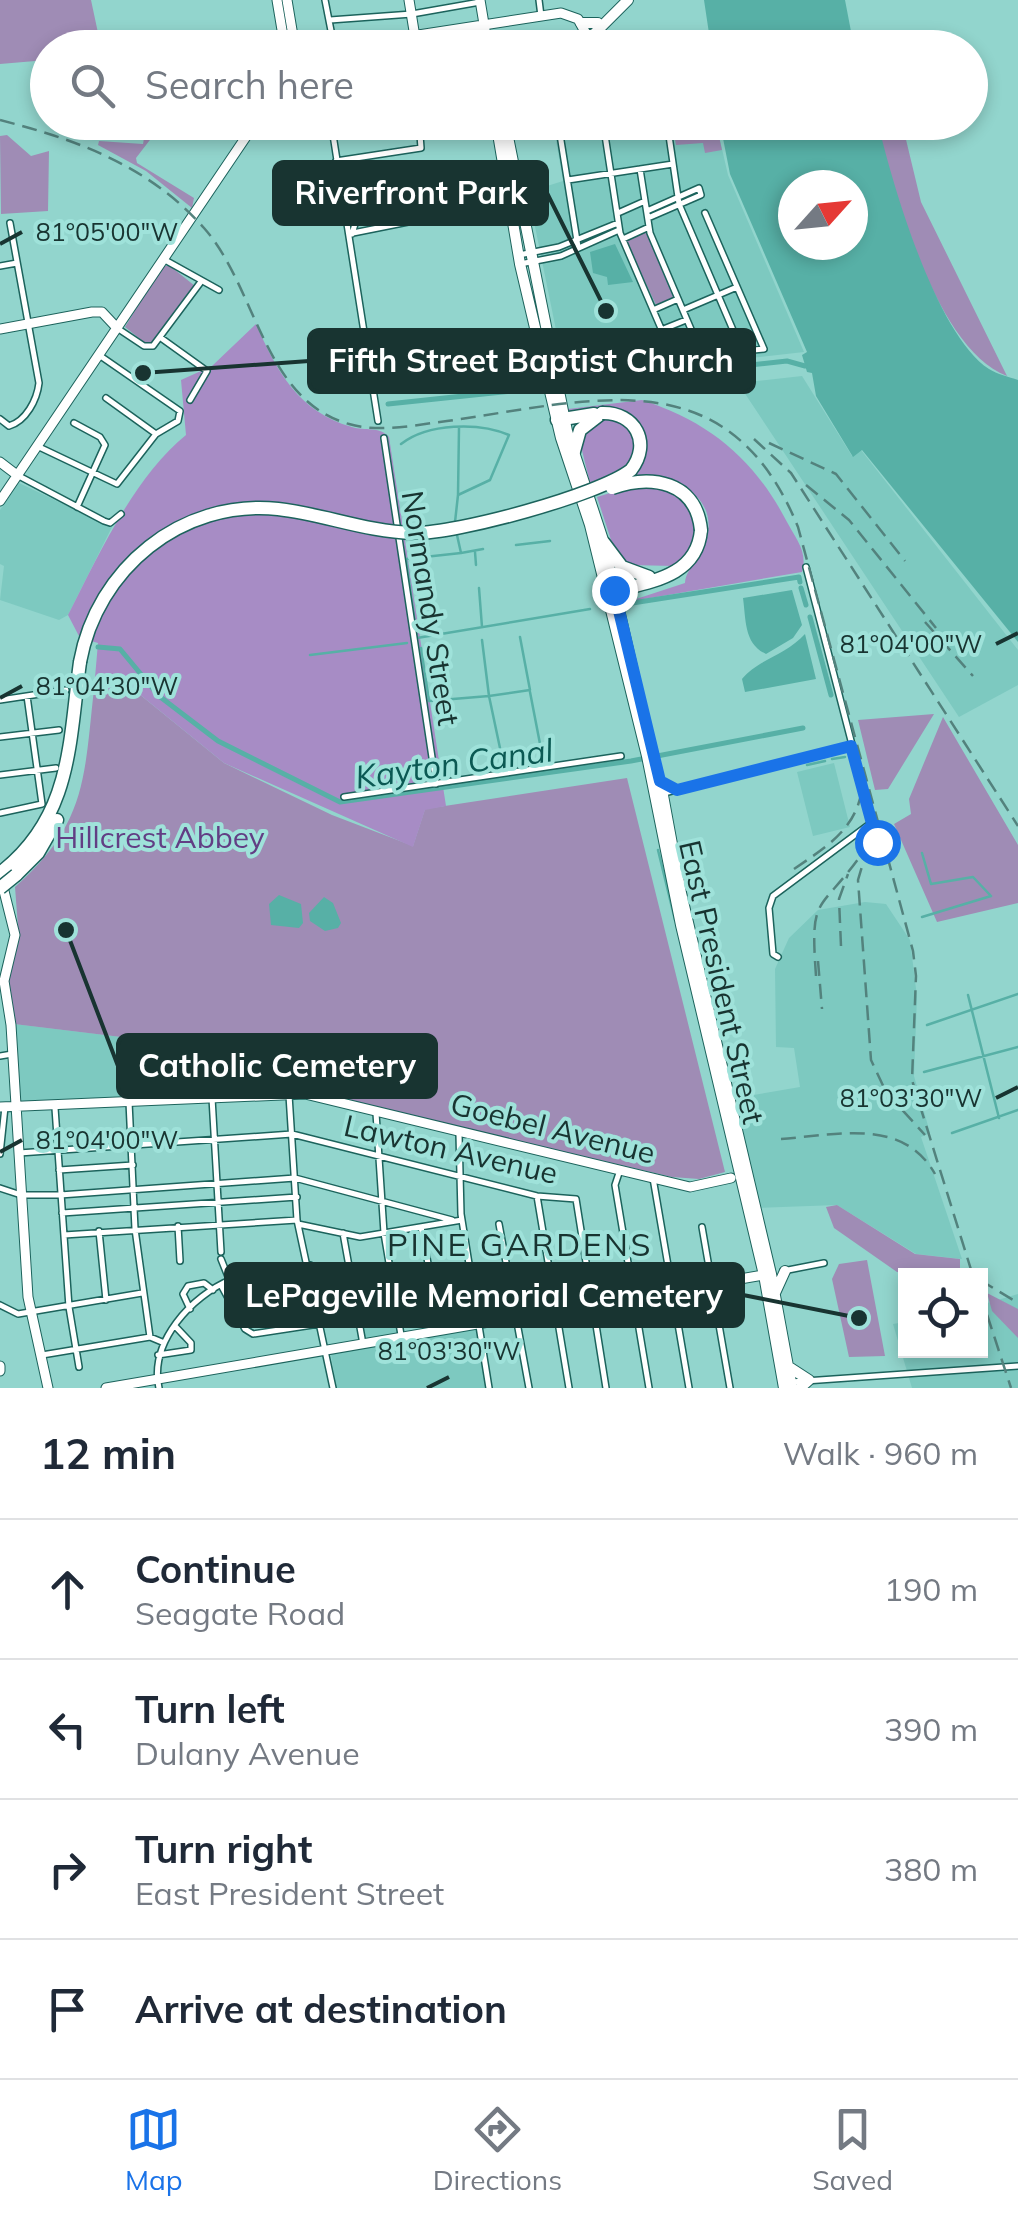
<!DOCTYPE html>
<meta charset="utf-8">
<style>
body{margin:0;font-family:Mulish,sans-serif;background:#f2f2f3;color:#1f2937}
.controls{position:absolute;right:30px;bottom:30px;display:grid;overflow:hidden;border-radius:0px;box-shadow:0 5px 15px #0003}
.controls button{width:90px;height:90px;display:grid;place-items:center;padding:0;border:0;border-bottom:2px solid #e0e1e3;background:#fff;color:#1f2937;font:50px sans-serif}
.compass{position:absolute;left:778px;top:170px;width:90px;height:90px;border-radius:50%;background:#fff;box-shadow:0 5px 15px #0003;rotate:63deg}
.stop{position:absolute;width:30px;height:30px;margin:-22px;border:8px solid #1a73e8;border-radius:50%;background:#fff}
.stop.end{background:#1a73e8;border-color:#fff;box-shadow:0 2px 10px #0008}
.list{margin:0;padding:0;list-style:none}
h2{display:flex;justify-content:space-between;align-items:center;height:130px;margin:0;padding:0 40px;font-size:42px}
h2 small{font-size:32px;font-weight:400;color:#747a83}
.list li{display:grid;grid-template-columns:65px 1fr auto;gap:30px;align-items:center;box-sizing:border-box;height:140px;padding:0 40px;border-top:2px solid #e0e1e3}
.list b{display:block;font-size:38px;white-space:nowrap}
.list p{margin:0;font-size:32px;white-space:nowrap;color:#747a83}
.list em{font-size:32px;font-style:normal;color:#747a83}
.icon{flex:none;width:55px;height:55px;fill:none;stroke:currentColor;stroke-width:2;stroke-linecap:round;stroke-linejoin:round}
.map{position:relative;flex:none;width:1018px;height:1388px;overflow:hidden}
.search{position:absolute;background:#fff;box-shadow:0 5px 15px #0003;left:30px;right:30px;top:30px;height:110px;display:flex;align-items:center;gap:25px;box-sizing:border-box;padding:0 35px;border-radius:55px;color:#747a83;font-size:38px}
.sheet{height:690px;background:#fff}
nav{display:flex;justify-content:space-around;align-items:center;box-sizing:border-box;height:140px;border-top:2px solid #e0e1e3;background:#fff;font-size:28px;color:#747a83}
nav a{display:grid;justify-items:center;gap:5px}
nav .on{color:#1a73e8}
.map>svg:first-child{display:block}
.built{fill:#7dc9c0}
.green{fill:#9f8cb5}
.forest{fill:#a78cc5}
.water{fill:#57b0a6;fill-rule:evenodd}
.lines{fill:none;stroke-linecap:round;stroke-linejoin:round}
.stream{stroke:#57b0a6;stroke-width:2.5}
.canal{stroke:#57b0a6;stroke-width:5}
.street-casing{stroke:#1c635c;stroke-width:8}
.secondary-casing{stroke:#1c635c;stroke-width:11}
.primary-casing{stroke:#1c635c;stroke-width:12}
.highway-casing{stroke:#1c635c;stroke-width:15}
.street{stroke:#fff;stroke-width:5}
.secondary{stroke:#fff;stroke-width:9}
.primary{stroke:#fff;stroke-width:10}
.highway{stroke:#fff;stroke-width:12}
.rail{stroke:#53827d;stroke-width:2.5;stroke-dasharray:15 8;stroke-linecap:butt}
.highway-bridge-casing{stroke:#1c635c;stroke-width:15;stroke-linecap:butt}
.highway-bridge{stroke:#fff;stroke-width:12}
.route{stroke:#1a73e8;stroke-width:12}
.ticks{fill:none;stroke:#183431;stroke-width:4}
.labels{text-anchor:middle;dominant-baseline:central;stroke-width:8;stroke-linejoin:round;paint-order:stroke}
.street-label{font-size:30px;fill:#183431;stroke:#9fe2da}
.park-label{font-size:30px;fill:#623e84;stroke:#9fe2da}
.water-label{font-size:32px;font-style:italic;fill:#0b5953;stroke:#9fe2da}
.neighbourhood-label{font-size:32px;letter-spacing:2.5px;fill:#183431;stroke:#9fe2da}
.ticks-label{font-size:25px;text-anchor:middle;fill:#183431;stroke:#9fe2da;stroke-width:8;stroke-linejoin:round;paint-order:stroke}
.leader{fill:none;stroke:#183431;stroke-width:4}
.callout-dot{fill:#183431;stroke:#9fe2da;stroke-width:4}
.callout{fill:#183431;stroke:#183431;stroke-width:4}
.callout-label{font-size:32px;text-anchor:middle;font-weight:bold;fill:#fff}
</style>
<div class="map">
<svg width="1018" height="1388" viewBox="0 0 1018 1388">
<rect width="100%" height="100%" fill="#92d5cd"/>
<path class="built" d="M553 123H716L728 175 804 352 566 379 528 192 563 181Z
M802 376 852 456 861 450 1018 650V685L959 717 738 383Z
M19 483 112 527 68 615 59 620 0 600 4 566 0 564V510Z
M834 763 850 827 813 836 797 772Z
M865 902 886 904 910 940 917 997 914 1076 930 1133 921 1137 962 1259 916 1254 837 1205 756 1208 730 1099 800 1087 794 1048 776 1047 775 969 789 938 818 910Z
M14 1024 220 1049 226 1089 18 1104Z
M1018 1294V1388H912L893 1324 905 1322 906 1350H980L981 1305Z
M394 1313 398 1336 366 1341 362 1319Z
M478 1324 488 1388H336L331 1354Z"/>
<path class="green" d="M0 0H91L101 47 48 48 47 60 0 64Z
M158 123H163L136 158 137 163 194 198 192 208 146 171 98 145 99 141 143 144 146 126 154 129Z
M672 123H716L722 150 705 153 703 143 676 145Z
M875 123H902L921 202 1007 376C935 348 895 192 875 123Z
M7 135 31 156 49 151 48 211 1 214 0 136Z
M646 232 674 299 657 307 626 241Z
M162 266H170L195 286 155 342 145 343 125 327Z
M94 689H133L224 763 332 815 413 846 425 809 627 778 725 1172 699 1179 672 1177 291 1088 226 1089 220 1049 14 1024 8 981 19 940 15 887C87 823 84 778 94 689Z
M934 714 888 789 875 790 858 720Z
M943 717 1018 845V903L937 922 894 824 911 814 909 799Z
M837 1205 915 1254 960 1259V1275L897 1272 834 1228 826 1207Z
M867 1260 885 1356 849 1357 832 1279 839 1264Z
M987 1293 1018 1309V1338L992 1311Z"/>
<path class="forest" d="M256 324C277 372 299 412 352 427 365 431 379 426 389 437L446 806 425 810 413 847 224 763 133 689H94L98 643 80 638 68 615C98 556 134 477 186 435L181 380 212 366Z
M642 400C710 422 754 459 787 522 796 539 808 552 802 572L627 602 685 583C686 569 698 562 704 548 725 493 670 474 627 478L641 465 631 416H569L568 409Z
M606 417 627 424 637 442C630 471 616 474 590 483L579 438Z
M636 485 674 490C697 516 705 541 674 566L630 565 615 552 597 497Z"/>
<path class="water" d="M704 0H845L854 47H707L706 42 710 40Z
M720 123H878C892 183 936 335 989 369 997 374 1009 377 1018 380V642L862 450 853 457 816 396 812 373 807 372 802 355 807 352 730 174ZM793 185H853V245H793Z
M615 244 633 282 608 285 607 277 593 273 590 252Z
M792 590 802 625 793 638 766 654C744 644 746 620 743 598Z
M805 634 816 679 745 692 742 679C757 660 786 655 805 634Z
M279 895 301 904 303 923 299 928 271 925 269 904Z
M324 897 333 903 341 923 338 928 325 931 310 921 309 913Z"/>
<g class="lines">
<path class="stream" d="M401 444C428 423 479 422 509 435L490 480 458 495 459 428
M455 522 458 495
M457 535 461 553 406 559 417 638 590 609
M516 545 550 541
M475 552 476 565
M461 553 483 549
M479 588 482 627
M421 648 429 701 489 696 482 640
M310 655 407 643
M530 692 541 749
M832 759 845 757
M807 765 825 761
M504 767 489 696 530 690 520 637
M658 850 675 920
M922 853 931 884 973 877 991 896 922 917
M968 995 999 1118
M927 1025 1018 994
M924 1072 1018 1047
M952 1133 1018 1110"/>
<path class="canal" d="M560 386 787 361 805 366
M388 404 549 387
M801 588 806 605
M626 604 799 577 800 582
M810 617 831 695
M98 647 120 649 159 696 218 741 340 802 631 761 803 728"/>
<g class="street-casing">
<path id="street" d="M325 0 334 46
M539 0 541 16
M330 20 412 14 480 2
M435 36 437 48
M331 122 378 421
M558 122 578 247
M603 122 620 233 672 354
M667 122 679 204 742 351
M605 136 666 126
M336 161 421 148 419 122
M640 169 650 233 702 355 764 349 705 213
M568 180 673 164
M647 211 699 188 701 195 648 218
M618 213 645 201
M345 218 355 224 352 234
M353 233 428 218
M623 239 649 227
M519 255 559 247 618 223
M165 260 219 290
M520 264 561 256 619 230
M0 266 17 263
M653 310 678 299
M683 310 737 287
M117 328 144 346H153L200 283
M661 330 686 320
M161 338 207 371 190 400
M106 398 156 434
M0 419 9 426C26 421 37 400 39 383L10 223
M74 423 100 437 105 445 77 507
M384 438 436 784
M37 446 117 484 156 434 178 421 180 411 99 355
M17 475 104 521 110 523 121 514
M806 567 877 841
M0 700 66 690
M0 737 59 730
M0 775 56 768
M664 793 851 746
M344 797 621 756
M0 813 42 804 27 696
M778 957 773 954 769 908 773 896 871 823
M0 1056 12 1054
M289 1095 297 1220 333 1388
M212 1098 221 1252
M129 1102 135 1229 150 1337
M55 1108 69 1307 79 1367
M376 1113 384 1233 401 1335
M459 1134 461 1214 489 1388
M19 1153 292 1134 537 1196 576 1199 606 1388
M0 1154 5 1107
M59 1170 133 1165
M620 1170 615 1185 649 1388
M653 1178 689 1388
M0 1188 21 1195H60L295 1178 452 1220
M537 1196 569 1388
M62 1213 297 1197
M298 1224 360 1237 462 1220
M499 1224 529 1388
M178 1226 180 1261
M421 1227 441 1331
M702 1227 730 1388
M99 1231 106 1300
M343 1233 363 1344
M64 1235 297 1220
M221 1259 229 1279
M783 1271 824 1263
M250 1275 267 1302 275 1294 271 1271
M221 1285 245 1329 253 1334 319 1324
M0 1305 18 1314 142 1293
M190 1309 183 1294 188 1286 204 1283 213 1290
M399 1324 423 1319V1296L433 1290
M42 1355 150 1337 162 1342
M158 1355 191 1350V1343L175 1326
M791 1382 1018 1366
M159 1388C149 1342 191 1296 232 1279 256 1270 284 1269 310 1265"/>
</g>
<g class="secondary-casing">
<path id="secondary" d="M277 0 285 48
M287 0 295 48
M409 0 415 37
M480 0 488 48
M334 48 561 13 578 19 589 39
M0 329 92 312H102L117 328
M0 462 17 475
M0 501 256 122
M2 883 15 935 4 981 11 1025 28 1297 48 1388
M0 1107 305 1094 690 1187 731 1178
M0 1366V1371
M106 1388 769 1274"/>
</g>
<g class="primary-casing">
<path id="primary" d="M581 23H598
M580 48 628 0
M496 122 520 264 561 438 590 525 647 756 681 925 764 1275 784 1388
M505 122 567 431 604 543 634 676
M662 790 681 893 771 1274 792 1388
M775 1293 785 1271
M789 1367 809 1380 800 1388"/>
</g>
<g class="highway-casing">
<path id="highway" d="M557 420 594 414
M573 455 580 430 602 413
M604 543 622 567 649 577
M607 593C645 582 697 579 701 530
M0 873C72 818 69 743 80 662
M16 875 38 853 57 820"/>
</g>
<use href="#street" class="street"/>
<use href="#secondary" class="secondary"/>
<use href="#primary" class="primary"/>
<use href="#highway" class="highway"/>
<path class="rail" d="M0 120C78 140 149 166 204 228 257 288 263 400 349 424 380 433 415 425 447 421 591 401 728 355 798 527L913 951 916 976 912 1080 973 1276
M754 439 791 473 1018 826
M769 443 836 474 905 561
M806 485 849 520 936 628
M925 622 973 676
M868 846 858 880 871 1060 886 1092 925 1135
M794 869C829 845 860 827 863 780
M841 946 839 899 848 874
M818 961 822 1009
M816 976C810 893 818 915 861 855
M781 1139C836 1135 903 1117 935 1174
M980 1280 1018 1303
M980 1293 1011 1388"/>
<g class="highway-bridge-casing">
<path id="highway-bridge" d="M612 488C651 474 696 481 701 530
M80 662C97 569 181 499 278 509 323 514 367 532 413 533 456 534 599 495 631 470 652 443 635 412 602 413
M0 888 16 875"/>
</g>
<use href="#highway-bridge" class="highway-bridge"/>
</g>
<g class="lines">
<path class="route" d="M614 590 660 781 677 790 851 746 877 842"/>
</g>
<path class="ticks" d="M0 244 22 232M996 644 1018 633M0 698 22 686M996 1098 1018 1087M0 1152 22 1140M427 1388 449 1377"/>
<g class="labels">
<g class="street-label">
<text transform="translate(431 608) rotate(81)">Normandy Street</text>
<text transform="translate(722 982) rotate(77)">East President Street</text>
<text transform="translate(553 1128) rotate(14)">Goebel Avenue</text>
<text transform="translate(451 1149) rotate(13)">Lawton Avenue</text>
</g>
<g class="park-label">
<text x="160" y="837">Hillcrest Abbey</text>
</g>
<g class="water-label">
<text transform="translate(454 763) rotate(-8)">Kayton Canal</text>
</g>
<g class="neighbourhood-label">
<text x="520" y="1244">PINE GARDENS</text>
</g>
</g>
<g class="ticks-label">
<text x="107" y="241">81°05'00"W</text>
<text x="911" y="653">81°04'00"W</text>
<text x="107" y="695">81°04'30"W</text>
<text x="911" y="1107">81°03'30"W</text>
<text x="107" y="1149">81°04'00"W</text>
<text x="449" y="1360">81°03'30"W</text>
</g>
<path class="leader" d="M606 311L547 193M143 373L309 361M66 930L118 1066M859 1318L743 1295"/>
<g class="callout-dot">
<circle cx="606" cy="311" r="10"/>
<circle cx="143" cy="373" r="10"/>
<circle cx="66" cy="930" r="10"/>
<circle cx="859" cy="1318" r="10"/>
</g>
<g class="callout">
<rect x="274" y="162" width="273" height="62" rx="10"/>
<rect x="309" y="330" width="445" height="62" rx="10"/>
<rect x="118" y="1035" width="318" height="62" rx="10"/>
<rect x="226" y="1264" width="517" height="62" rx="10"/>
</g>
<g class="callout-label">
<text x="411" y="204">Riverfront Park</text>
<text x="531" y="372">Fifth Street Baptist Church</text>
<text x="277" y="1077">Catholic Cemetery</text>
<text x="484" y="1307">LePageville Memorial Cemetery</text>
</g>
</svg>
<div class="controls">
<button><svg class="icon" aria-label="locate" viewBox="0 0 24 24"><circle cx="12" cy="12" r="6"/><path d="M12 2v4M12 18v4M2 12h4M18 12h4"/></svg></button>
</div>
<svg class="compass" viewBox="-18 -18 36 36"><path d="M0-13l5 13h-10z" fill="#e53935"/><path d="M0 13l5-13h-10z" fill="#747a83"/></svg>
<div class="stop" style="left:877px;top:842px"></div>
<div class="stop end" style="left:614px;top:590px"></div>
<div class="search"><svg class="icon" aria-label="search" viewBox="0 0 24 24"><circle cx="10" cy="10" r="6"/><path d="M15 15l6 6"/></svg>Search here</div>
</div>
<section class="sheet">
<h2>12 min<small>Walk · 960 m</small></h2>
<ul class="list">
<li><svg class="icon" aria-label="ahead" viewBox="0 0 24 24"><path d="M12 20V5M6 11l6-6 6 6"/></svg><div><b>Continue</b><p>Seagate Road</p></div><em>190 m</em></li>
<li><svg class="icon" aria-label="left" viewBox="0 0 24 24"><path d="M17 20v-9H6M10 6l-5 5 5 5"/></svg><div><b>Turn left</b><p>Dulany Avenue</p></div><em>390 m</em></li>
<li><svg class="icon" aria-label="right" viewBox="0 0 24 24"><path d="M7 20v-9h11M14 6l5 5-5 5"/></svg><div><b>Turn right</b><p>East President Street</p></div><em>380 m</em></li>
<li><svg class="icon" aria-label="arrive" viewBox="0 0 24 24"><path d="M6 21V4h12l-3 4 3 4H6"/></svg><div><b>Arrive at destination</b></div></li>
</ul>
</section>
<nav>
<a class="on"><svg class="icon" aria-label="map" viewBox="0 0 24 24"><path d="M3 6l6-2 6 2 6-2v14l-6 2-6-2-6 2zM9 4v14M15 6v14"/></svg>Map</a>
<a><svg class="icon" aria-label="directions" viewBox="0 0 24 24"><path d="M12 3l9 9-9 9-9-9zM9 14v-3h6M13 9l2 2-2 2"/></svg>Directions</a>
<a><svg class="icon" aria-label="saved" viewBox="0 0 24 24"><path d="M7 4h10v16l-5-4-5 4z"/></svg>Saved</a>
</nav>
